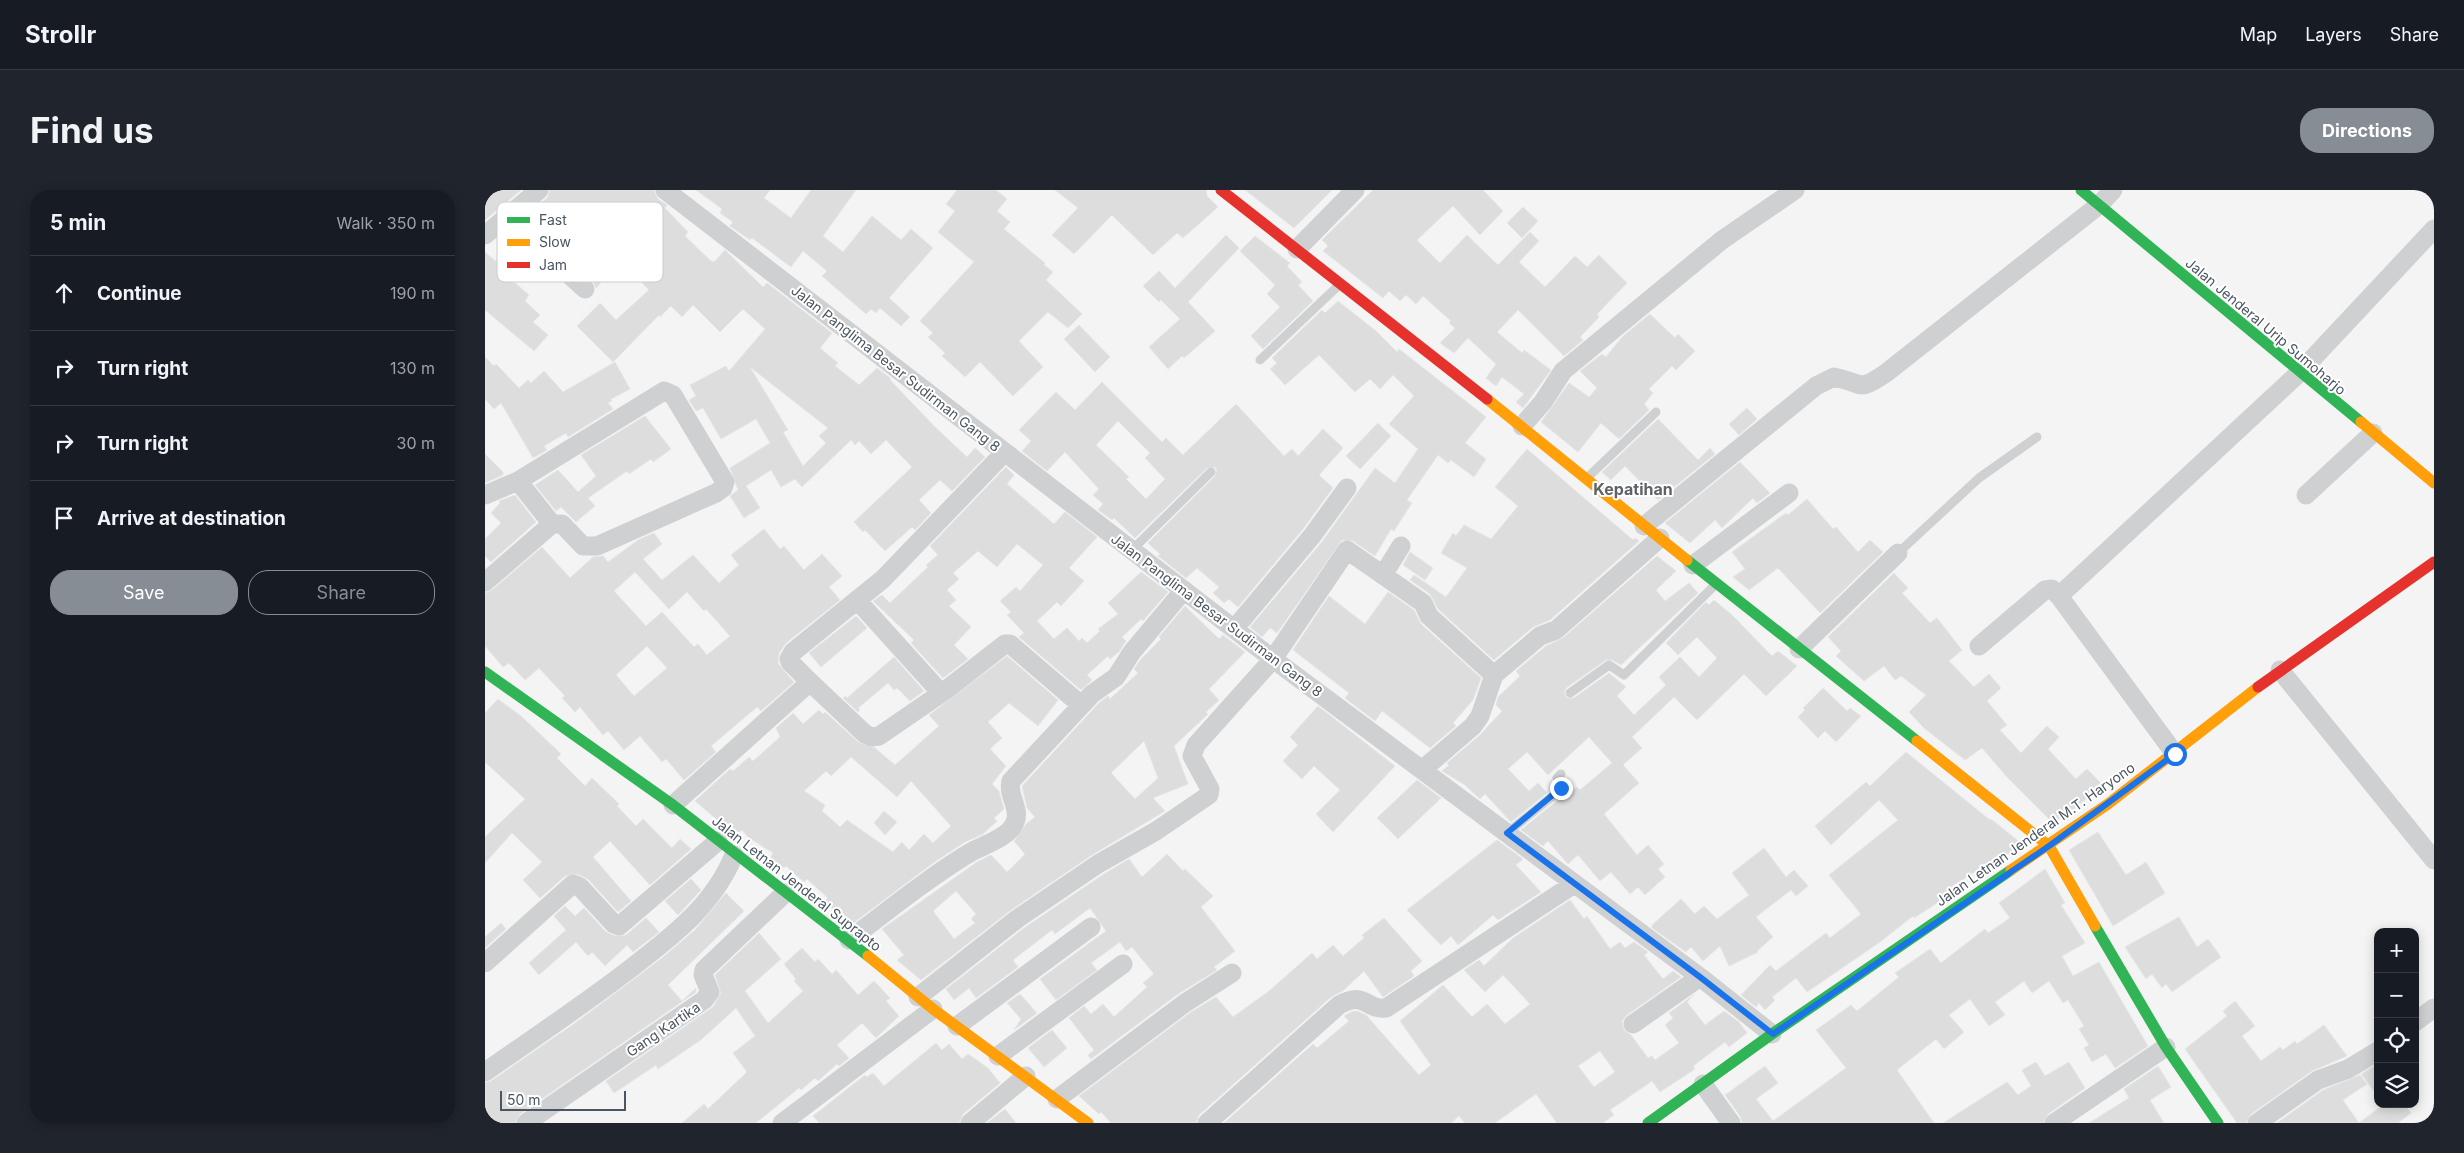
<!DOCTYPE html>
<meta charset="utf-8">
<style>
body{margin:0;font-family:Inter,sans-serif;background:#20242c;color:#f1f3f6}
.controls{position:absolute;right:15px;bottom:15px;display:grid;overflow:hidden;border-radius:10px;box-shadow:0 2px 12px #0003}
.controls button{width:45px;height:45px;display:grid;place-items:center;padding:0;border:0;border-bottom:1px solid #363941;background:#171b24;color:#f1f3f6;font:25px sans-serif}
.scale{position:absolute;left:15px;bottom:12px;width:126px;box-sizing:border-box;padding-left:5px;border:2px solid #4a5661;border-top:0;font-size:14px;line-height:18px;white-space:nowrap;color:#4a5661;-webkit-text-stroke:4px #fff;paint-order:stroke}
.stop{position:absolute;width:15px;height:15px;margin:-11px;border:4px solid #1a73e8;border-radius:50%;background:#fff}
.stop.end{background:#1a73e8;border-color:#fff;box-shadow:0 1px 5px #0008}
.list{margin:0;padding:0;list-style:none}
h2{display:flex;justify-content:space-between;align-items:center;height:65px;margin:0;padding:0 20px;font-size:21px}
h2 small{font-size:16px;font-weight:400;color:#9ea1a6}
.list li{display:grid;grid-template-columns:32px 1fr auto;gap:15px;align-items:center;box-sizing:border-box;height:75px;padding:0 20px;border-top:1px solid #363941}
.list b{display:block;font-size:19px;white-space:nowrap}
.list em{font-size:16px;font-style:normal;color:#9ea1a6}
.actions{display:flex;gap:10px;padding:15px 20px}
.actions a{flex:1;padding:11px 0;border:1px solid #868d94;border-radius:20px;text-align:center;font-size:18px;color:#868d94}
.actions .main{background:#868d94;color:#fff}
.icon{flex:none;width:28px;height:28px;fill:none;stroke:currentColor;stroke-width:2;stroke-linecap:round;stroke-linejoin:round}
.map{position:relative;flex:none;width:1949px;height:933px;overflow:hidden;border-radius:20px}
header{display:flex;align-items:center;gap:30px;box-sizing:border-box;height:70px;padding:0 25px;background:#171b24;border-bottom:1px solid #363941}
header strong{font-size:24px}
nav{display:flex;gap:28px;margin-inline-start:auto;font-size:18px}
.intro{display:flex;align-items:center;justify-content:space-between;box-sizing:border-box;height:120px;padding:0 30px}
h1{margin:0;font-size:35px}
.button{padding:12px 22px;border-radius:20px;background:#868d94;color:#fff;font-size:18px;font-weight:700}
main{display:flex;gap:30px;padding:0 30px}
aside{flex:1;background:#171b24;border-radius:20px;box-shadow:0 2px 12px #0003}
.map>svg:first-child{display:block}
.building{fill:#ddddde;stroke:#e5e6e7;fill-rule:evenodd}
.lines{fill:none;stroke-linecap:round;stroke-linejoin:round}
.lane{stroke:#ced0d2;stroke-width:9}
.street{stroke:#ced0d2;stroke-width:19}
.fast{stroke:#30b455;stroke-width:11}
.slow{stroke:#ff9f0a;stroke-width:11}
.jam{stroke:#e5322d;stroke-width:11}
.route{stroke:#1a73e8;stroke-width:6}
.labels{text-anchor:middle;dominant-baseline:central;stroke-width:4;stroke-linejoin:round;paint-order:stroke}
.street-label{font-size:14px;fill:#4a5661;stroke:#fff}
.quarter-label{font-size:16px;font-weight:bold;fill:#5f6368;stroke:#fff}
.key{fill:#fff;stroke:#c9ccd0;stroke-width:1}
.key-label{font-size:14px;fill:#4a5661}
</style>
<header>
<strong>Strollr</strong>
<nav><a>Map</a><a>Layers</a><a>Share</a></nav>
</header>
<div class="intro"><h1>Find us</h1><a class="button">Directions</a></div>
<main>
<aside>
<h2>5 min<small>Walk · 350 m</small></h2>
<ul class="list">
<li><svg class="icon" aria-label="ahead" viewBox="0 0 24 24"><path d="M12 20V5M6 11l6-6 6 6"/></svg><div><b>Continue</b></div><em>190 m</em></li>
<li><svg class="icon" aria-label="right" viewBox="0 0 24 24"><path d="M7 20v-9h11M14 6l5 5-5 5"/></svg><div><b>Turn right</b></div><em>130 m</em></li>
<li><svg class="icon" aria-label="right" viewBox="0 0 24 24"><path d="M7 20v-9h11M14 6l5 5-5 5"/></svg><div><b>Turn right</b></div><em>30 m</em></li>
<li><svg class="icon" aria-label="arrive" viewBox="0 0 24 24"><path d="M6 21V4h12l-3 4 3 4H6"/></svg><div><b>Arrive at destination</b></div></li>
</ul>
<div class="actions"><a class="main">Save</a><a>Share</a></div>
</aside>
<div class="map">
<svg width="1949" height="933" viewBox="0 0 1949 933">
<rect width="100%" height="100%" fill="#f4f4f4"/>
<path class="building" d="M0 0H36L0 30Z
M65 0H169L173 9 182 15 180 18 203 42 200 46 226 71 229 72 240 60 278 97 282 93 347 143 335 158 353 173 350 176 374 195 392 178 405 188 406 191 449 236 482 267 490 258 500 267 467 301 455 290 434 310 446 323 430 340 427 337 400 361 380 340 378 342 369 332 427 277 401 250 386 264 374 251 370 255 366 250 317 297 310 289 296 297 286 280 261 296 275 318 259 328 245 306 253 300 245 278 285 253 271 229 236 249 218 218 211 221 204 210 211 206 205 195 241 176 244 181 280 139 258 119 235 142 208 115 197 127 186 116 175 127 174 125 128 172 92 136 115 113 131 130 164 100 157 93 167 83 142 57 140 59 138 57 111 84 118 90 111 98 108 91 38 28 62 8ZM265 177 343 238 334 246 341 253 318 276 298 242 303 240Z
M211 0H285L279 8 306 28 326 0H371L338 46 358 62 387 26 416 50 426 39 448 58 404 108 425 127 416 136 395 118 391 123 386 119 381 124 337 86 342 81 318 61 306 77 267 48 265 50 245 36 248 32 235 23 237 19Z
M472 0H511L522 9 512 21 525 32 519 39 560 73 559 75 568 82 561 90 597 124 583 138 563 122 534 151 558 177 528 206 495 172 480 187 457 166 460 163 443 147 448 143 435 131 489 72 453 42 470 21 461 14Z
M570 0H721L722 6 733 17 698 48 692 43 668 65 627 25 589 64 567 45 593 18Z
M760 0H847L809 38Z
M888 0H998L1018 21 995 45 968 16 932 50 955 73 982 45 1013 75 1045 42 1054 51 1034 72 1060 97 1090 66 1102 77 1114 65 1142 93 1112 124 1114 127 1095 147 1098 150 1079 166 1033 120 1012 142 1037 163 1039 160 1066 180 1038 218 1031 212 1039 204 1017 187 1011 196 1001 188 1011 174 983 148 969 163 955 153 970 138 964 133 966 131 938 106 931 114 921 105 915 111 904 101 898 108 838 61 843 56 837 50Z
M1038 17 1053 31 1037 48 1022 33Z
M741 45 754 58 703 112 730 141 699 168 697 166 683 179 664 157 695 129 676 110 674 112 658 96 674 81 690 98Z
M770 46 805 73 802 76 817 92 813 95 828 111 778 159 766 146 795 117 782 104 790 95 755 61Z
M35 55 51 69 28 91 44 105 40 111 55 125 48 132 63 145 49 161 0 120V62L14 74Z
M853 111 891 141 912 162 914 159 1001 227 980 253 1001 269 989 287 966 270 963 273 953 265 922 310 927 313 909 341 906 339 890 366 868 351 857 350 792 443 785 438 777 447 765 437 836 353 890 278 910 293 933 259 904 234 929 206 908 185 895 199 885 189 870 202 834 165 800 195 785 179 792 173 787 168 837 120 840 123Z
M1165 124 1190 148 1193 144 1210 161 1191 180 1187 176 1164 199 1168 203 1159 214 1164 220 1134 249 1116 233 1093 262 1056 232 1084 193 1104 207 1112 198 1095 181 1117 164 1121 167 1137 147Z
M594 135 625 167 610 182 579 149Z
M0 167 9 176 11 174 34 198 43 190 46 193 59 181 78 202 130 172 145 199 126 209 127 211 123 213 128 219 83 247 81 243 59 256 62 260 48 268 16 213 9 219 0 209Z
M617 192 677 252 681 248 698 265 751 214 799 266 807 259 813 266 838 239 858 258 834 285 848 298 818 339 753 417 744 409 739 413 728 403 734 397 712 378 701 388 673 366 675 364 663 353 730 286 732 281 730 277 722 278 650 348 629 328 627 330 613 320 618 314 608 305 614 299 580 262 562 281 537 261 546 251 534 240 571 202 590 220ZM633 231 665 263 660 268 680 289 661 309 641 289 644 287 611 255Z
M1262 218 1272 229 1254 245 1244 234Z
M160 226 186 259 168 272 166 269 144 284 142 281 103 308 110 316 91 332 76 317 71 321 50 295 73 280 93 302 111 286 96 265Z
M1173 229 1213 270 1225 258 1230 264 1173 310 1140 276 1126 290 1117 282Z
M893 233 906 246 875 279 861 266Z
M1042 259 1148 350 1150 348 1154 351 1065 430 1048 437 1009 470 953 419 945 404 925 390 929 385 961 407 982 378 956 363 968 343 971 346 979 335 1006 349 1033 316 1010 297Z
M0 264 18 282V285L0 293Z
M1255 272 1285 303 1272 313 1268 308 1237 338 1230 330 1205 353 1180 333Z
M521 277 529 285 522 294 569 334 580 322 612 347 584 378 599 391 576 416 572 412 552 431 569 449 582 438 594 451 597 448 602 453 615 441 613 439 633 424 623 413 656 382 683 402 658 431 656 429 637 447 641 451 634 462 625 469 623 466 602 485 607 490 596 500 534 447 539 443 522 425 526 422 515 411 531 397 535 401 558 375 532 354 512 377 493 361 468 383 474 389 462 400 471 410 464 416 486 437 469 455 483 469 458 488 426 453 429 450 388 411 397 405 405 413 443 377 441 375 453 365 445 356Z
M30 305 51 332 6 372 0 366V349L16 333 6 323 15 313 14 311Z
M1322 309 1348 339 1351 337 1373 362 1385 350 1398 362 1335 423 1293 378 1264 400 1248 387 1260 379 1247 362 1301 323 1303 325Z
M279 339 295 359 299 356 319 380 337 364 357 386 344 397 355 410 301 453 294 463 293 472 295 476 309 492 276 521 272 517 226 556 231 562 199 590 181 569 177 572 155 546 139 560 123 541 118 545 95 517 90 522 77 508 80 506 54 478 40 490 24 473 18 477 0 456V403L7 400 57 357 85 388 108 367 118 366 123 372 153 350 169 343 177 354 158 369 177 390 208 365 234 393 254 375 246 365ZM150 382 184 419 202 402 219 421 221 419 245 446 222 465 213 454 209 457 177 422 161 436 129 401ZM162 456 182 478 149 506 131 485Z
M925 362 948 378 940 390 918 375Z
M1172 366 1191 381 1171 400 1180 411 1204 393 1213 403 1136 475 1127 470H1121L1081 498 1079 503 1082 508H1089L1124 483 1141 497 1132 506 1149 525 1181 495 1174 487 1195 467 1214 487 1232 468 1212 447 1193 465 1181 453 1221 412 1224 415 1229 410 1247 425 1287 466 1293 461 1312 476 1281 506 1259 484 1212 530 1189 507 1147 547 1157 558 1138 575 1154 593 1119 624 1152 665 1163 655 1179 674 1173 679 1180 687 1160 705 1153 697 1145 704 1126 682 1115 691 1093 665 1083 674 1063 651 1058 656 1036 640 1079 605 1080 607 1092 597 1095 600 1127 573 1104 547 1063 585 1042 562 1023 579 1044 601 1053 593 1062 603 1026 632 1000 604 995 609 980 595 957 581 964 575 962 573 995 545 1017 521 1011 515 1013 507 1035 486 1031 481 1061 456 1078 448Z
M1409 383 1423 398 1417 403 1445 433 1452 428 1477 460 1464 471 1489 497 1504 484 1516 498 1502 511 1522 535 1515 540 1536 563 1562 536 1574 547 1563 559 1591 589 1602 579 1617 594 1592 617 1568 633 1521 586 1497 558 1480 570 1439 538 1424 522 1441 505 1416 486 1410 490 1399 476 1379 491 1351 466 1356 461 1343 447Z
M903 402 929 420 936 434 996 488 988 510 968 533 971 536 945 558 897 521 890 531 860 508 864 503 808 460 844 406 880 434Z
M700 416 734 449 738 445 760 462 724 499 734 510 721 522 723 524 689 556 703 594 668 608 680 621 607 665 526 720 436 790 412 770 419 765 397 739 492 672 506 665 522 682 540 664 529 651 541 634 550 627 542 618 537 596 614 513 623 506 625 509 653 483 649 479 656 469 676 449 674 447ZM659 551 673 588 650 609 626 583ZM471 701 491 724 486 729 490 733 469 749 448 721Z
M371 426 382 438 336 477 324 463Z
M522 466 573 510 553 536 524 513 503 532 517 548 505 559 521 576 507 594 514 601 519 619 509 628 512 631 498 644 480 652 448 673 367 734 339 712 343 708 322 689 319 692 301 676 299 678 285 669 288 663 264 648 257 640 251 645 238 631 236 633 210 611 245 579 248 581 264 567 268 571 295 547 291 538 308 523 318 534 334 520 338 524 340 522 373 552 390 558 410 575 454 536 444 525ZM366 567 412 607 426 591 466 636 448 653 439 644 424 660 417 652 408 662 362 630 355 637 337 621 340 615 319 601 341 581 346 586Z
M409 467 439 501 425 511 412 498 409 500 403 493 373 518 375 520 373 522 358 508 360 506 362 508Z
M1338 498 1362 521 1365 518 1376 526 1351 552 1340 541 1333 548 1313 527 1320 520 1318 518Z
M13 509 36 526 76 564 72 568 100 596 107 588 134 614 132 616 151 636 158 629 187 658 195 649 206 659 165 695 125 651 108 667 146 711 133 722 103 689 92 684 80 686 55 708 38 690 57 672 27 643 0 673V647L40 609 0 572V523Z
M833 516 910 576 848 642 831 624 855 600 829 576 817 589 798 571 813 555 805 547Z
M1421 562 1505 630 1506 629 1537 654 1509 674 1507 671 1463 699 1466 703 1452 713 1429 728 1428 726 1395 752 1322 802 1311 788 1287 807 1290 810 1280 820 1274 813 1271 817 1256 805 1285 775 1291 781 1341 743 1345 748 1376 724 1344 685 1413 630 1394 610 1346 655 1330 636 1381 592 1385 596Z
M932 590 956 608 913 649 892 628Z
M399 621 412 632 400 645 389 633Z
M1613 642 1641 685 1661 672 1680 703 1628 736 1584 660Z
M1012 650 1038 669 1031 675 1056 702 1013 730 1008 725 973 755 966 746 956 755 922 720Z
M1279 658 1301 687 1309 680 1323 696 1311 706 1306 700 1271 727 1288 747 1272 761 1273 762 1244 776 1235 756 1218 771 1206 757 1201 762 1167 738V735L1196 709 1210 724 1219 716 1232 729 1264 705 1247 683Z
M682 664 698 681 700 679 728 706 716 717 750 761 729 777 732 780 693 804 606 869 603 865 609 860 584 828 599 816 606 824 618 814 629 827 662 797 658 793 669 784 647 757 641 761 635 752 606 773 612 780 571 810 555 789 621 741 605 718 570 744 567 740 528 770 533 777 491 808 484 798 469 810 461 799 539 738 619 684 644 669 657 687Z
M1560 679 1580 713 1576 715 1600 753 1577 766 1588 786 1614 772 1663 856 1630 878 1621 864 1607 872 1599 858 1604 855 1594 839 1599 836 1583 810 1578 813 1564 791 1547 803 1539 791 1510 812 1520 825 1504 836 1485 809 1464 825 1479 842 1459 859 1451 849 1412 880 1449 933H1257L1255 926 1240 905 1280 876 1293 893 1271 909 1288 931 1361 878 1331 840 1366 815 1372 821 1414 787 1410 783 1445 759 1456 773 1500 739 1503 743 1525 728 1514 713Z
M206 689 216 700 193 725 180 711Z
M241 703 259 721 183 795 197 811 211 798V802L35 924 30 933H0V893L6 891 93 831 177 768 210 740Z
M1085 710 1099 729 1102 726 1125 759 1135 752 1140 758 1149 752 1163 762 1159 765 1178 789 1188 781 1196 787 1142 825 1137 831 1139 840 1146 845 1163 868 1167 866 1170 870 1194 853 1180 835 1188 828 1184 823 1210 804 1202 812 1220 835 1239 821 1254 832 1262 843 1244 857 1240 852 1208 876 1210 879 1175 902 1167 891 1125 920 1129 925 1118 933H1072L1051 904 1010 933H980L974 926 966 933H739L828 854 832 858 864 831 859 826 866 822 872 821 881 825 934 885 946 875 915 831 958 795 987 827 1002 814 1020 834 1045 814 1018 785 1000 802 979 780 994 770 999 776 1028 748ZM1115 861 1130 882 1109 897 1093 876Z
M80 716 90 726 99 718 121 742 130 746 141 745 161 728 174 742 148 762 142 755 120 776 107 762 103 766 91 752 54 785 44 773 81 740 69 726Z
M1694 727 1712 757 1723 749 1736 767 1687 802 1681 794 1677 798 1667 784 1661 789 1640 757Z
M899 728 937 771 926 781 929 786 898 807 879 781 859 800 846 807 714 925 711 933H626L616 922 614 924 594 906 706 822 731 807 748 827 784 801 827 763 832 769 848 755 858 766 879 748 877 745Z
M16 733 21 739 0 758V747Z
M274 743 296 769 260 801 283 833 318 801 309 791 311 789 299 774 317 758 330 772 333 769 347 784 351 780 373 805 389 791 405 808 401 811 414 826 391 848 377 833 352 855 364 868 354 876 352 874 333 891 330 888 316 900 314 898 271 933H197L219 914 223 919 262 882 248 863 270 846 251 818 217 849 173 879 171 875 129 903 121 891 228 817 236 803 230 785Z
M535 804 552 823 529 840 536 829 522 813Z
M1750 811 1770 836 1757 846 1776 871 1795 857 1798 860 1810 851 1812 854 1839 835 1862 866 1827 881 1766 924 1761 933H1752L1700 859 1742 826 1738 821Z
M567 840 582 858 559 877 543 858Z
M451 853 457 860 464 854 477 869 483 864 503 878 515 893 478 924 474 933H334L328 926 380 885 382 887 388 883 399 896Z
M1551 872 1560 886 1584 872 1600 898 1563 924 1558 933H1458L1522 892 1533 905 1546 896 1537 880Z
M1893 874V906L1876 884Z
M1673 876 1686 897 1665 910 1679 933H1604L1644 908 1639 899Z
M1875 885 1882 894 1858 910 1874 933 1899 914H1919L1926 923 1913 933H1792L1838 900Z
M520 919 531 933H502Z"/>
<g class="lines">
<path class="lane" d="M775 170 854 95
M1102 288 1171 222
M647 360 726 282
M1413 363 1494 288 1552 247
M1085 503 1124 475 1139 485 1230 395
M1022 643 1074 601 1076 598 1072 588 1076 584"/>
<path class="street" d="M180 0 788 469 1215 787 1287 844
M21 27 100 99
M0 45 54 0
M812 59 870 0
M1037 236 1058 212 1078 181 1237 50 1310 0
M33 291 67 334
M0 305 33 291 179 201 188 205 240 292 238 298 231 303 112 356H98L77 334H67L0 392
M1821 305 1888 243
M1159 336 1331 196 1349 187C1379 193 1372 203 1401 183L1614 15 1628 0
M1208 375 1304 303
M898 385 916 356
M372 410 456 503
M749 439 827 346 862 298
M1494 456 1560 400 1567 399 1574 406
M1314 459 1413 363
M1795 480 1949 670
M325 492 380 544 387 547 394 546 461 500 520 454H525L596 515
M1690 564 1574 406 1814 183 1949 39
M937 580 988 536 995 526 1009 485 1055 446 1071 440 1175 348
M188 615 325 492 305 472 304 469 308 462 398 389 520 262
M364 750C404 720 443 688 486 662 499 655 525 647 530 632 536 619 522 605 526 591L607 504 631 487 647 462 699 400
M0 773 88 694 95 697 129 734 134 736 233 651
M433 807 532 729 613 674 671 641 724 605 725 599 707 566 711 555 788 469 862 360 938 413 944 426 1009 485
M1930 832 1949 818
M1148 834 1215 787
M472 836 606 737
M513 866 638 774
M0 882C46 850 92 819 137 785 182 750 227 719 249 665
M1218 894 1246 933
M572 909 700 813 747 783
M41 933 219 810 225 802 218 785 219 780 300 703
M297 933 448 819
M485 933 541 886
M722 933 854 815C881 800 879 820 901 818L1089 694
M1569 933 1681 857
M1772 933 1833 890 1863 879 1893 861"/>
<path class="fast" d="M1596 0 1876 232
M1202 370 1432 551
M0 482 188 615 383 766
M1610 736 1681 857 1733 933
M1163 933 1287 844 1526 680"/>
<path class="slow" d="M1002 209 1202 370
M1876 232 1949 293
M1432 551 1564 656 1610 736
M1526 680 1623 614 1773 497
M383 766 448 819 603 933"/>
<path class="jam" d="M736 0 1002 209
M1773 497 1949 372"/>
</g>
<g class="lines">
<path class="route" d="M1076 598 1022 643 1215 787 1288 844 1564 656 1690 564"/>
</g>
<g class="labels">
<g class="street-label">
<text transform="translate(1781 136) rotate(40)">Jalan Jenderal Urip Sumoharjo</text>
<text transform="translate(411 178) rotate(38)">Jalan Panglima Besar Sudirman Gang 8</text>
<text transform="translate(732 425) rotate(37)">Jalan Panglima Besar Sudirman Gang 8</text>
<text transform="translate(1550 644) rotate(-35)">Jalan Letnan Jenderal M.T. Haryono</text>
<text transform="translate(312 693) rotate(38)">Jalan Letnan Jenderal Suprapto</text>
<text transform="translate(178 839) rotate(-34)">Gang Kartika</text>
</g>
<g class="quarter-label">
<text x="1148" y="299">Kepatihan</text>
</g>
</g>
<rect x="12" y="12" width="166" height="80" rx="8" class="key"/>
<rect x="22" y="27" width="23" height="6" fill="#30b455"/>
<rect x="22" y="49" width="23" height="7" fill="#ff9f0a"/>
<rect x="22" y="72" width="23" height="6" fill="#e5322d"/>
<g class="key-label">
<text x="54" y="35">Fast</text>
<text x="54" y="57">Slow</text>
<text x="54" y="80">Jam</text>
</g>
</svg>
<div class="controls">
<button>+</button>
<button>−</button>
<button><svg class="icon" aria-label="locate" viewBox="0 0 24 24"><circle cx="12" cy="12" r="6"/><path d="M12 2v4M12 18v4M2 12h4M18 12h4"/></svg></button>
<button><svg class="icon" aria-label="layers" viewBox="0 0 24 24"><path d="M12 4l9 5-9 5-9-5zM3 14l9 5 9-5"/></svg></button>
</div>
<div class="scale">50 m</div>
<div class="stop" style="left:1690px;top:564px"></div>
<div class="stop end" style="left:1076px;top:598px"></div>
</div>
</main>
